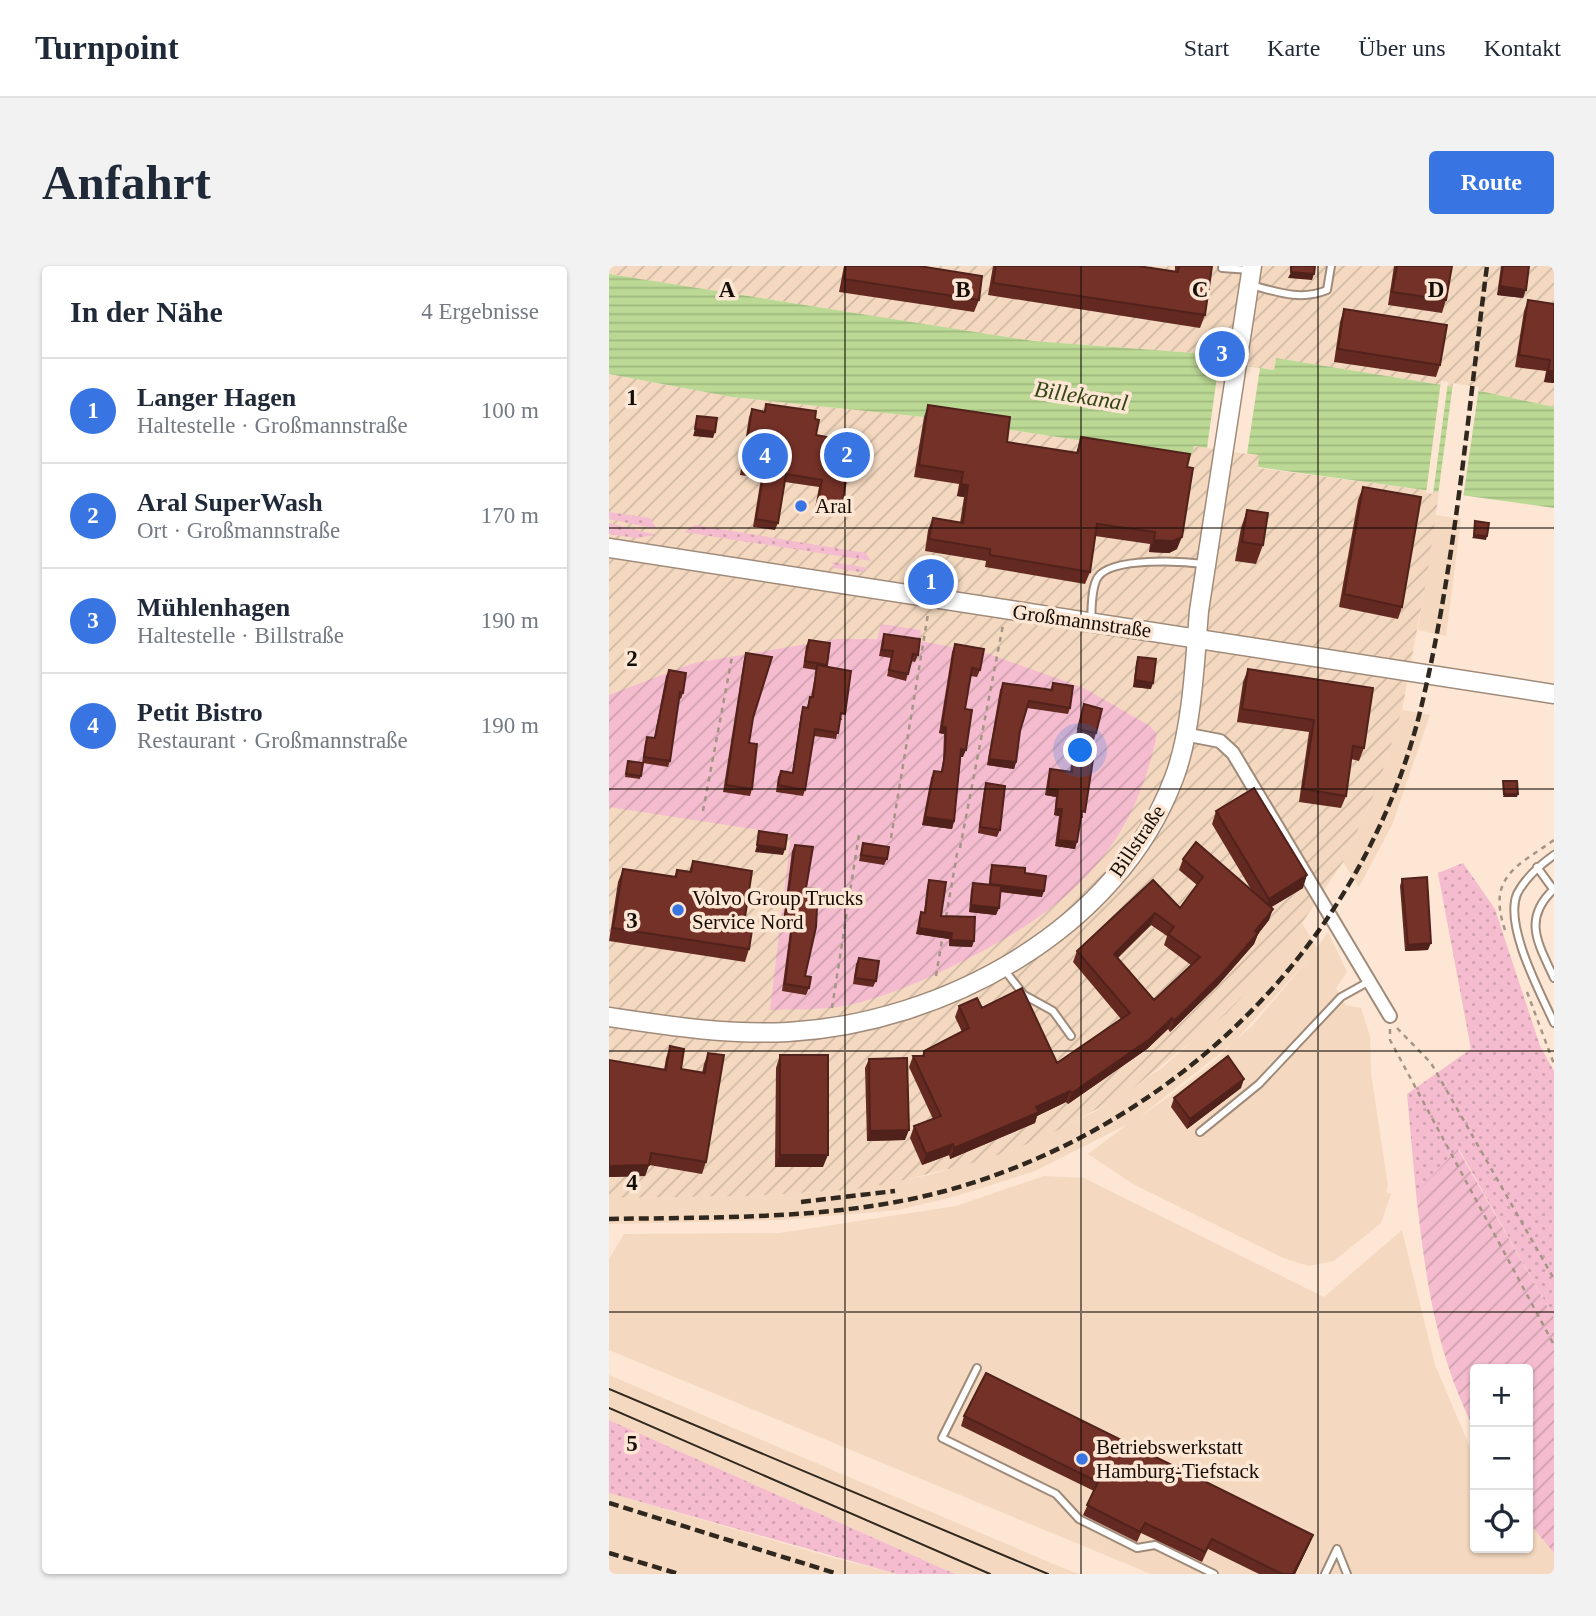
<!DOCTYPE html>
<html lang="de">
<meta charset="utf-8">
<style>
body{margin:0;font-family:"Times New Roman",serif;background:#f2f2f3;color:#1f2937}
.controls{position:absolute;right:21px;bottom:21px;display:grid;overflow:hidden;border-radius:7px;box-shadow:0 2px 5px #0004}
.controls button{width:63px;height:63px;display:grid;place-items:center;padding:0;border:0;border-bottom:2px solid #e0e1e3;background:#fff;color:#1f2937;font:35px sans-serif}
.you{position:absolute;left:472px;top:485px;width:24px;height:24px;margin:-18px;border:5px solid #fff;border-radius:50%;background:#1a73e8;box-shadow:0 0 0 10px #1a73e833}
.badge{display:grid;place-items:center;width:46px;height:46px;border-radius:50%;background:#3875e3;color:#fff;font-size:23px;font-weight:700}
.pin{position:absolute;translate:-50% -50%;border:4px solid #fff;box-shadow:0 2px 7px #0006}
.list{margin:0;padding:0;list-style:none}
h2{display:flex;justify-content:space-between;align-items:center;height:91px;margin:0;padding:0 28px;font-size:30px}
h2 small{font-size:23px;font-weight:400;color:#747a83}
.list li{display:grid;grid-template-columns:46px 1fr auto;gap:21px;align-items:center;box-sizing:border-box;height:105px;padding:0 28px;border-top:2px solid #e0e1e3}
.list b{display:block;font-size:26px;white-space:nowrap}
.list p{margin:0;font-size:23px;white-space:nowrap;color:#747a83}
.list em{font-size:23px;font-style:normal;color:#747a83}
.icon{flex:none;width:38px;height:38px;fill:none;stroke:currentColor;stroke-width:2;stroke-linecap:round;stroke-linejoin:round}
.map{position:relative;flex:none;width:945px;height:1308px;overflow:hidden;border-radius:7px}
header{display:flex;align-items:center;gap:42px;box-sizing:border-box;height:98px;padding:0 35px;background:#fff;border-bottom:2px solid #e0e1e3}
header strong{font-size:33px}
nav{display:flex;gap:38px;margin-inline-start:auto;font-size:24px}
.intro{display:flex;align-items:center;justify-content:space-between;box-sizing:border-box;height:168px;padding:0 42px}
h1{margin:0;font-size:49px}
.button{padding:18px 32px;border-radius:7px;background:#3875e3;color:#fff;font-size:24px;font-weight:700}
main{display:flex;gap:42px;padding:0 42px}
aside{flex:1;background:#fff;border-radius:7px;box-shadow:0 2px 5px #0004}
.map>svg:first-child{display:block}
.built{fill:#f4d9c0;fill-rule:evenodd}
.industrial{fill:url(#industrial-furrows)}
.grass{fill:url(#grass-dots)}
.garden{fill:url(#garden-furrows)}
.water{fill:url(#water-rules)}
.pier{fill:#fde6d3}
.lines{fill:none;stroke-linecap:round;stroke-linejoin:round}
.lane-casing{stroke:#a08b7a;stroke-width:10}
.street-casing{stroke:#a08b7a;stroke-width:16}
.secondary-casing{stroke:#a08b7a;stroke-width:21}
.path{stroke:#a69586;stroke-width:2.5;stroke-dasharray:5 5;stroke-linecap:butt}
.lane{stroke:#fff;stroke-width:6}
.street{stroke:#fff;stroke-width:12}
.secondary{stroke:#fff;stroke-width:18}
.tram{stroke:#30271e;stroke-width:2}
.rail{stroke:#30271e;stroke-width:4.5;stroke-dasharray:10 5;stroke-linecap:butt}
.wall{fill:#642a22;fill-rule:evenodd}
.shaded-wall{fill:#51221b}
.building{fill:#743127;stroke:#51221b;stroke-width:2;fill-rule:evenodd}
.grid{fill:none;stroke:#150e07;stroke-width:2;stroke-opacity:0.55}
.poi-dot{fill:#3875e3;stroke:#fde6d3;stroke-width:2.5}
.labels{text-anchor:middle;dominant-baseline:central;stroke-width:7;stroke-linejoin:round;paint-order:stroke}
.poi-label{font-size:21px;fill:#150e07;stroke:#fde6d3;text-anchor:start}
.street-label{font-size:21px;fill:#150e07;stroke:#fde6d3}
.water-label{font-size:23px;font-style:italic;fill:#334514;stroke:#fde6d3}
.grid-label{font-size:23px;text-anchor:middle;font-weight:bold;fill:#150e07;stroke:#fde6d3;stroke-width:7;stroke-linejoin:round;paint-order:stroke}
</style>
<header>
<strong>Turnpoint</strong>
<nav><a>Start</a><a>Karte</a><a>Über uns</a><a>Kontakt</a></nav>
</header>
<div class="intro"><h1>Anfahrt</h1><a class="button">Route</a></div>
<main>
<aside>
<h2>In der Nähe<small>4 Ergebnisse</small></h2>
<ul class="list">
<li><span class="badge">1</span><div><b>Langer Hagen</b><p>Haltestelle · Großmannstraße</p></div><em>100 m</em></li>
<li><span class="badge">2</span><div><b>Aral SuperWash</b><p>Ort · Großmannstraße</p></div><em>170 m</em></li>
<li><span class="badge">3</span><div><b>Mühlenhagen</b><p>Haltestelle · Billstraße</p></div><em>190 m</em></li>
<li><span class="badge">4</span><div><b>Petit Bistro</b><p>Restaurant · Großmannstraße</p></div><em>190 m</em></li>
</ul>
</aside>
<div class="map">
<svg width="945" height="1308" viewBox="0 0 945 1308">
<defs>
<pattern id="industrial-furrows" width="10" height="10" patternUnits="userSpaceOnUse" patternTransform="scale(1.75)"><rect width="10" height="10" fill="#f4d9c0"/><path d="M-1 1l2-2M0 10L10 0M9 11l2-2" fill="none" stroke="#d0b9a4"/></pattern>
<pattern id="grass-dots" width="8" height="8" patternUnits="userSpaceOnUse" patternTransform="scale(1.75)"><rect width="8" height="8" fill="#f4bcce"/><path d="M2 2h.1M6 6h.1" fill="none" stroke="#d0a0af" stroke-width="1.8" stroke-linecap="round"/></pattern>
<pattern id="garden-furrows" width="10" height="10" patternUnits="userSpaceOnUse" patternTransform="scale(1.75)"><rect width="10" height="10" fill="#f4bcce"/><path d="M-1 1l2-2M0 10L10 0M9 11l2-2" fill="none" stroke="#d0a0af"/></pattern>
<pattern id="water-rules" width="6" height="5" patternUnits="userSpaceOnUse" patternTransform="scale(1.75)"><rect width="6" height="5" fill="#bbd994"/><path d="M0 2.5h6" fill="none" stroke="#a0b97e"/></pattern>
</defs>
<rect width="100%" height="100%" fill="#fde6d3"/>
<path class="built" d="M826 249 852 253 837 370 809 364Z
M793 444 821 449 783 559 750 621 734 596 769 520Z
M693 657 708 682 719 666 738 706 727 722 737 739 752 742 761 770 762 807 779 920 777 926 782 928 772 957 725 995 700 1000 674 992 524 918 479 888 519 858 426 905 347 930 289 944 173 954 0 958V932L140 930 239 924 320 909 404 884 485 846 553 802 638 726ZM702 690 644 759 627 774ZM623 778 608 793 565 827 529 852Z
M435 910 475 912 715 1031 793 964 826 1099 866 1193V1282H919V1256L945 1287V1308H542L0 1084V993L15 968 171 967 347 940Z
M0 1109 447 1299 470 1308H346L0 1154Z
M0 1227 225 1292 288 1308H0Z"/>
<path class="industrial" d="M0 0H945V141L876 126 667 92 665 104 598 94V88L424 75 0 8Z
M0 108 123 131 315 151 582 191 585 180 651 189 649 202 830 226 818 310 793 444 769 520 734 596 693 657 657 705 617 748 519 826 451 863 404 884 360 898 278 918 239 924 140 930 0 932Z"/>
<path class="grass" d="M0 246 41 252 48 263 0 253Z
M0 257 47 269 27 272 0 268Z
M86 259 257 287 262 295 75 266Z
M223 296 260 302 251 306 225 302Z
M854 597 886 643 931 780 945 805V1052L850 883 807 927 798 828 862 783 829 607Z
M0 1154 346 1308H288L0 1227Z"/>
<path class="garden" d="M272 358 312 364 311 375 380 388 475 422 541 460 548 468C523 590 453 647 346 699 312 716 258 739 220 742 201 744 181 743 161 744L182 569 0 541V429L85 397 227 373H268Z
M849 883 945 1052V1287L919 1256V1103H866V1165C826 1084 817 1015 807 927Z"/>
<path class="water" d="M0 8 424 75 599 88V94L665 104 667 92 876 126 945 141V242L649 201 650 189 585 180 582 191 315 151 123 131 0 108Z"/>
<path class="pier" d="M610 96 651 102 638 188 598 182Z
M832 115 839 116 824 228 817 227Z
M844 117 870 121 854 233 829 229Z"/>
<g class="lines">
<g class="lane-casing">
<path id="lane" d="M613 2 641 4
M642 19C668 26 692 35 718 24L722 0
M482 354C483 342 482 321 489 311 503 291 573 295 595 298
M945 589C931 599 916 612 908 628 895 660 932 728 945 757
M928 601 944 623
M945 623C913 653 929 677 945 712
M394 702 415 729 444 745 462 770
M591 866 650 818 732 731 759 716
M368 1102 333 1172 447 1228 470 1253 528 1282 546 1279 605 1308
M728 1283 738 1308
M716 1308 728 1283"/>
</g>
<g class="street-casing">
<path id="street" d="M575 468 611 475 624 487 781 750"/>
</g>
<g class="secondary-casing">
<path id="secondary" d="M0 282 945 428
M0 751C60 760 118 769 179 766 335 757 508 664 565 512 583 465 586 395 590 345L643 0"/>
</g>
<path class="path" d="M94 545 123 391
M282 572 319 348
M351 582 394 359
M337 651 349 582
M896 664C878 611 907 601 945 574
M327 710 334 668
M918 726 945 798
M223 742 250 568
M788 762 822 797 945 1013
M781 763V774L945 1079"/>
<use href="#lane" class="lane"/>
<use href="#street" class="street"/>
<use href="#secondary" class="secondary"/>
<path class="tram" d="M0 1123 439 1308
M0 1142 381 1308"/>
<path class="rail" d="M192 936 286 925
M0 953C111 951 228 954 336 925 566 862 753 679 811 446 846 303 859 146 878 0
M0 1237 229 1308
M0 1287 70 1308"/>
</g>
<path class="wall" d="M235 0H310L370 34 365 46 230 26Z
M384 0H529L566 6V0H603L596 49 591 62 379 29Z
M785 0H843L837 34 833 47 779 39Z
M892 0H920L914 32 888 29Z
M919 34 944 47 945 117 935 116 937 105 906 101 915 45Z
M735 43 831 99 827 111 725 96 731 56Z
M157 138 206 153 207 169 253 190 251 197 240 195 233 239 230 246 206 242 210 221 176 216 169 257 166 264 144 261 152 212 131 209 140 151 143 143 155 145Z
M319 139 398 176 467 187 472 171 568 283 560 287 540 286 541 278 486 270 481 306 476 318 376 301 377 295 316 285 319 264 324 252 351 257 355 231 348 230 350 218 305 211 315 151Z
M754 221 793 341 789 353 730 341 749 234Z
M638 244 654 279 647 298 626 295 632 262Z
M275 368 309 389 306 396 302 395 297 415 278 410 282 392 270 390 273 374Z
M200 374 218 399 217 401 233 454H231L227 473 205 470 196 524 194 530 167 526 169 511 172 505 183 507 192 447 194 441H198L201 431H202L207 404 194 402 197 380Z
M346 378 371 404 368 411 361 410 356 443 354 491H352L345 555 343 563 313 559 322 512 325 505 332 506 334 495 335 468 330 467 343 386Z
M137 387 144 452 140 477 143 523 141 530 114 526 135 393Z
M529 391 542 423 524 421 527 397Z
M639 403 755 482 750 495 742 493 737 530 732 542 690 536 700 466 628 456 634 416Z
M60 404 74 427 72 433 70 432 61 495 59 501 34 497 31 513 16 511 19 495 33 497 36 477 38 471 45 472 57 410Z
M394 417 441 424 444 417 461 442 459 448 418 442 411 465 407 496 405 503 378 499 391 424Z
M475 438 487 467 485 474 467 469Z
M465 484 474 552H472L466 583 446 580 450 550 445 549 447 531 436 529 439 510 441 503 461 506 463 491Z
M377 517 391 564 388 571 369 567 375 524Z
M607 545 694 622 662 641 660 654 649 668 645 678 609 719 561 766 559 763 538 783 459 838 457 836 428 850 426 857 341 893 340 889 313 899 301 872 305 860 324 853 300 801 304 790H313L315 785 353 766 346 751 350 740 373 742 448 797 512 753 464 696 468 685 544 614 571 642 588 619 570 604 574 593 643 625 603 558ZM542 659 558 670 555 679 582 699 545 734 509 692Z
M254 577 278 593 275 599 250 595Z
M186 579 197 622 196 710 200 722 197 729 173 725 182 658 174 657 183 585Z
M84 595 136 651 140 683 136 696 0 675 9 616 14 603 65 611 68 604 80 606Z
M383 599 416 607 433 631 391 626 387 649 360 646 362 624 364 617 380 619 381 605Z
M793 613 819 684 796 685 791 620Z
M320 614 332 650 363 681 340 680V673L307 668 310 652 312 646 315 647 318 620Z
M250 692 267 715 264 721 244 718 247 698Z
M61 780 72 803 93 807 95 798 99 787 97 896 93 908 40 899 36 910 0 911V794L55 804 57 792Z
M171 789 214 901H166L167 802Z
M260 793 296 874 258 875 256 802Z
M632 822 578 863 562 841 565 832Z
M355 1150 704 1269 700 1279 686 1308H650L599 1283 593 1296 532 1267 528 1276 474 1249 485 1225 352 1160Z"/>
<path class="shaded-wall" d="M682 6 705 8 703 14 679 12Z
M891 20 917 24 914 32 888 29Z
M939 105H945V117L935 116Z
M86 163 106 166 104 172 84 170Z
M352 218 359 219 355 231 348 230Z
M865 269 878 270 877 274 863 272Z
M573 271 568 283 560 287 540 286 545 274Z
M526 414 544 417 542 423 524 421Z
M333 460 337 461 335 468 330 467Z
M352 483 357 484 354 491H350Z
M380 493 407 496 405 503 378 499Z
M439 523 449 524 447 531 436 529Z
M895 528H909L908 531H894Z
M447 543H453L450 550 445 549Z
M316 551 345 555 343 563 313 559Z
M449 574 468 576 466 583 446 580Z
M148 579 176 583 174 589 146 586Z
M698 609 694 622 656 645 660 633Z
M381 618 435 625 433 631 379 624Z
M362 639 390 642 387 649 360 646Z
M664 643 660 654 649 668 645 678 609 719 561 766 565 755 646 665Z
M546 647 542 659 501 699 505 688Z
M176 651H184L182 658 174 657Z
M310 662 343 667 340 673 307 668Z
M342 674 365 675 363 681 340 680Z
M822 677 819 684 796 685 799 679Z
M563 752 559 763 538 783 459 838 463 827Z
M635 813 632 822 578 863 581 853Z
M461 825 457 836 428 850 426 857 341 893 345 882Z
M300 864 296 874 258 875 261 865Z
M344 878 340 889 313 899 317 888Z
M171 889H219L214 901H166Z
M40 899 36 910 0 911V900Z
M704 1269 700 1279 686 1308H684Z"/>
<path class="building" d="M237 0H310L373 10 370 34 235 13Z
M387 0H529L569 6 570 0H603L596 49 384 17Z
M682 0H706L705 8 682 6Z
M788 0H843L837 34 783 26Z
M894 0H920L917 24 891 20Z
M919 34 945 38V105H939L941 94 910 89Z
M735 43 838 59 831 99 729 83Z
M157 138 207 145 206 153 210 154 207 169 255 178 253 190 241 188 233 239 209 235 213 214 177 208 169 257 147 253 155 205 134 202 143 143 156 146Z
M319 139 401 151 398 176 469 187 472 171 581 188 578 201 584 202 573 271 564 275 545 274 546 266 488 258 481 306 381 289V283L320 273 324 252 354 257 359 219 352 218 354 206 310 199Z
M88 150 108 152 106 166 86 163Z
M754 221 812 231 793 341 735 328Z
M638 244 659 247 654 279 633 276Z
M866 255 880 257 878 270 865 269Z
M275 368 311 373 309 389 304 388 299 408 280 404 284 385 273 384Z
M200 374 221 377 218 399 196 395Z
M346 378 375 383 371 404 363 402 356 443 363 444 357 484 352 483 345 555 316 551 325 505 333 506 336 488 337 461 333 460Z
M137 387 163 391 144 452 140 477 148 478 143 523 117 519Z
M529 391 547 393 544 417 526 414Z
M208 399 242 405 236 448 232 447 229 467 206 463 196 524 169 519 172 505 184 507 194 441 199 442 201 431H204Z
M639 403 764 422 755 482 744 480 737 530 694 523 705 454 633 443Z
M60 404 77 407 74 427 71 426 61 495 35 491 38 471 46 472Z
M394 417 443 424 444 417 464 420 461 442 420 435 411 465 407 496 380 493Z
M475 438 493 443 487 467 469 463Z
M465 484 485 487 476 546 473 545 468 576 449 574 453 543H447L449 524 439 523 441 503 463 506Z
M19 495 34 497 32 510 17 508Z
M894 515H908L909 528H895Z
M377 517 396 520 391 564 371 561Z
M645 522 698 609 660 633 607 545Z
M150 565 178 569 176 583 148 579Z
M587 576 664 643 646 665 649 667 613 708 565 755 563 752 542 772 463 827 461 825 427 841 430 846 345 882 344 878 317 888 305 860 332 850 304 790H315V785L360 762 350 740 368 732 373 742 413 722 448 797 521 747 468 685 544 614 571 642 594 611 574 593ZM546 647 565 661 559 668 591 691 545 734 505 688Z
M254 577 280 581 278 593 252 589Z
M186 579 204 581 197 622 209 623 207 661 196 710 202 711 200 722 176 718 184 651H176Z
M84 595 143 605 136 651 145 652 140 683 4 662 14 603 67 611 68 604 82 606Z
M383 599 416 602V607L437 610 435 625 381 618Z
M818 611 822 677 799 679 793 613Z
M320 614 337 616 332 650 366 651 365 675 342 674 343 667 310 662 312 646 316 647Z
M364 617 392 620 390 642 362 639Z
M250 692 270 695 267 715 246 712Z
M61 780 75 783 72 803 96 807 99 787 115 789 97 896 42 887 40 899 0 900V794L57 804Z
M171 789H219V889H171Z
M619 790 635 813 581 853 565 832Z
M298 792 300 864 261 865 260 793Z
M377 1107 704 1269 684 1308H673L603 1273 596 1286 536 1257 531 1266 478 1239 489 1216 355 1150Z"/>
<path class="grid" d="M236 0V1308M472 0V1308M709 0V1308M0 262H945M0 523H945M0 785H945M0 1046H945"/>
<g class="poi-dot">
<circle cx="192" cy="240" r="7"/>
<circle cx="69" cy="644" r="7"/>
<circle cx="473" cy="1193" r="7"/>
</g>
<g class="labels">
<g class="poi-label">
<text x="206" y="240">Aral</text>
<text x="83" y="632">Volvo Group Trucks<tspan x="83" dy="24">Service Nord</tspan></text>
<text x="487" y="1181">Betriebswerkstatt<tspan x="487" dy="24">Hamburg-Tiefstack</tspan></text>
</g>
<g class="street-label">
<text transform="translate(473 355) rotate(8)">Großmannstraße</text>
<text transform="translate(528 575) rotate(-56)">Billstraße</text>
</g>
<g class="water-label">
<text transform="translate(472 130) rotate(9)">Billekanal</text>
</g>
</g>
<g class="grid-label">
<text x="118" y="31">A</text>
<text x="354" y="31">B</text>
<text x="591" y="31">C</text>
<text x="827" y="31">D</text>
<text x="23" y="139">1</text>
<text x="23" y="400">2</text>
<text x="23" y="662">3</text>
<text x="23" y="924">4</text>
<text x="23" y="1185">5</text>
</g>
</svg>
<div class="controls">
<button>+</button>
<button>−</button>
<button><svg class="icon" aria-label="locate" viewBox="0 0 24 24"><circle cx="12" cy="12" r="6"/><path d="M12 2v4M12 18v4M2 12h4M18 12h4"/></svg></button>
</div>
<div class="you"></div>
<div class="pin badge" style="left:322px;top:316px">1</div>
<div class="pin badge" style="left:238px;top:189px">2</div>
<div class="pin badge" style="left:613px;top:88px">3</div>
<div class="pin badge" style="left:156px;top:190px">4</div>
</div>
</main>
